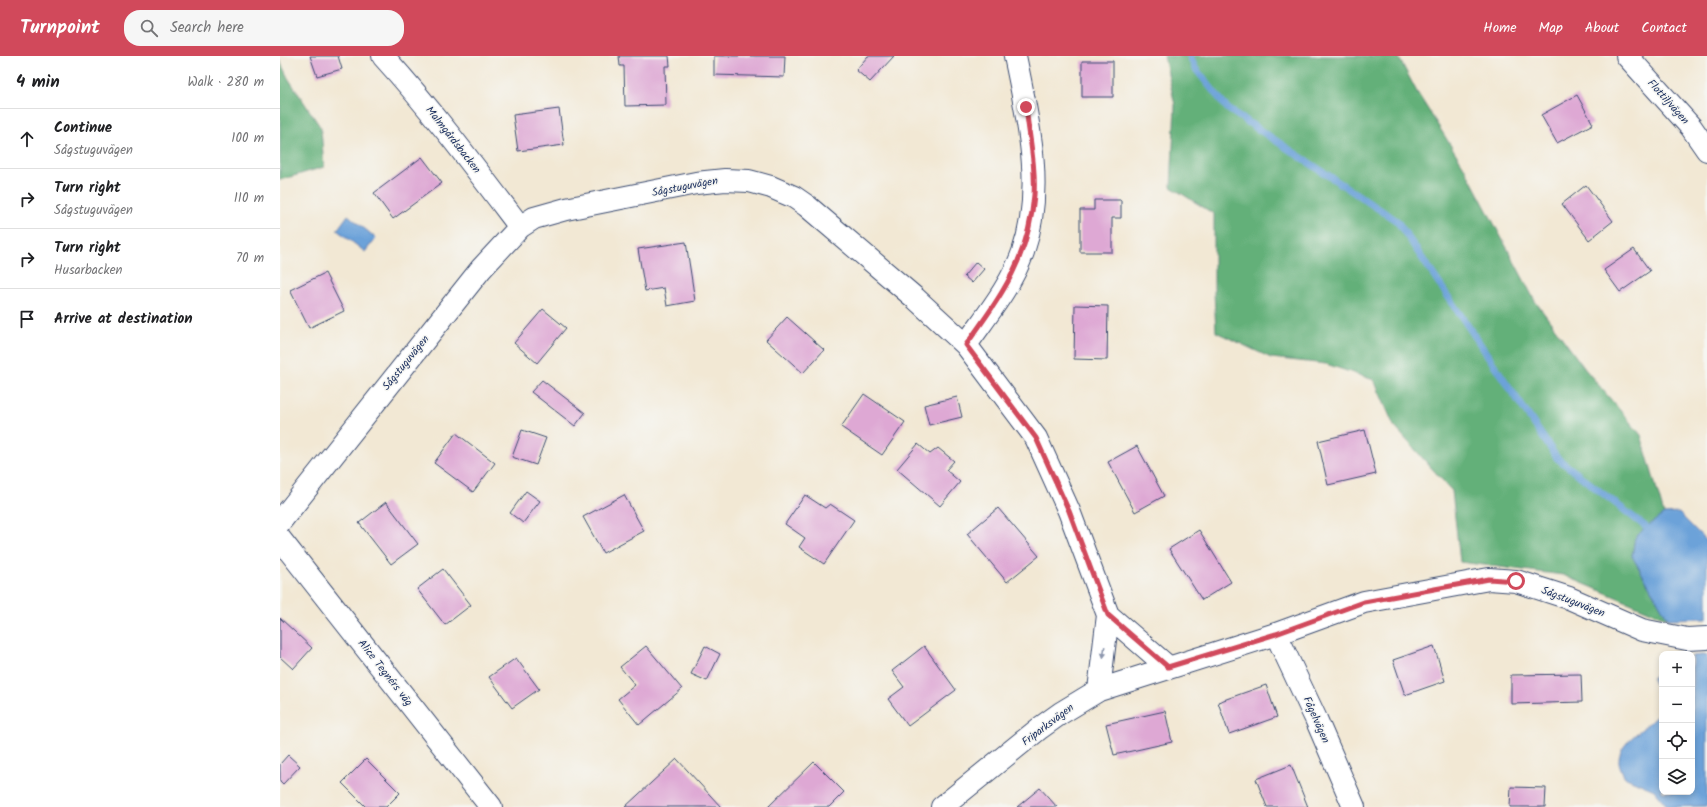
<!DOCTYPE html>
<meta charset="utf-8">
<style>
body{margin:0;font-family:Kalam,sans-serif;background:#f6f6f6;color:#202124}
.controls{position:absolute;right:12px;bottom:12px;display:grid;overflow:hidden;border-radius:8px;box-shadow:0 2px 6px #0003}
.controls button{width:36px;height:36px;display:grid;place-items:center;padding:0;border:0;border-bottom:1px solid #e0e0e0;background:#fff;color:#202124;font:20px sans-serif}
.stop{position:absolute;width:12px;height:12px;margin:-9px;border:3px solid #d1495b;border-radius:50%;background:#fff}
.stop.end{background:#d1495b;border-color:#fff;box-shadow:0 1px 4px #0008}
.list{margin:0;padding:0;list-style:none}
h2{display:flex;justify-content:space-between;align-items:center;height:52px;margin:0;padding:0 16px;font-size:17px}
h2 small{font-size:13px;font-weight:400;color:#757577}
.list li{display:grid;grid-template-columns:26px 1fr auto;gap:12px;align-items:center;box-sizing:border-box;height:60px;padding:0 16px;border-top:1px solid #e0e0e0}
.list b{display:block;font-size:15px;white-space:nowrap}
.list p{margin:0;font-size:13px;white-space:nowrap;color:#757577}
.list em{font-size:13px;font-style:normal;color:#757577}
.icon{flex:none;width:22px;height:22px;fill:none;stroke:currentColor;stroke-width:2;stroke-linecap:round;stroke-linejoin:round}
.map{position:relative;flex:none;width:1427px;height:751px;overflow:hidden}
header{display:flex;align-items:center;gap:24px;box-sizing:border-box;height:56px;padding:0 20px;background:#d1495b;color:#fff}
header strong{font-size:19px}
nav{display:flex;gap:22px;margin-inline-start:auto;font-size:14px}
.search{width:280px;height:36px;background:#f6f6f6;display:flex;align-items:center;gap:10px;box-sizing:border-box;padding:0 14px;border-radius:16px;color:#757577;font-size:15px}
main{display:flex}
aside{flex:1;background:#fff}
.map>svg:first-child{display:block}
.forest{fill:#64b079;stroke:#40706c}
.water{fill:#6ca2d9;stroke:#44689c}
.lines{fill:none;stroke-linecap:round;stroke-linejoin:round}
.stream{stroke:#6ca2d9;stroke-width:7}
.building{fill:#dea8d4}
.minor-casing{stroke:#3b4b70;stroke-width:24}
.tertiary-casing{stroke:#3b4b70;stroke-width:24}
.minor{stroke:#fff;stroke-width:22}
.tertiary{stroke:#fff;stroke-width:22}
.oneway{fill:#8d97ae}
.route{stroke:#d1495b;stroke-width:5}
.labels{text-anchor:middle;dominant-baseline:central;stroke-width:3;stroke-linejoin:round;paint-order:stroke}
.street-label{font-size:11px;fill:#1b2f5e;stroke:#f6f6f2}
</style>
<header>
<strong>Turnpoint</strong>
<div class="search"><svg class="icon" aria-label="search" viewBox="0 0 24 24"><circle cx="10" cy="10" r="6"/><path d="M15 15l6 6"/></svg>Search here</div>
<nav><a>Home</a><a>Map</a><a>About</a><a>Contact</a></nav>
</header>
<main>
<aside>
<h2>4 min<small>Walk · 280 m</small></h2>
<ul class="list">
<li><svg class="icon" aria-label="ahead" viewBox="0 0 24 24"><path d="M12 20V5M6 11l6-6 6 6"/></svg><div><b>Continue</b><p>Sågstuguvägen</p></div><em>100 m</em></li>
<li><svg class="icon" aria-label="right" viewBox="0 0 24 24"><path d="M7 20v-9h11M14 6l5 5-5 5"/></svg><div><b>Turn right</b><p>Sågstuguvägen</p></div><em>110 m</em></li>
<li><svg class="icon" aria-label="right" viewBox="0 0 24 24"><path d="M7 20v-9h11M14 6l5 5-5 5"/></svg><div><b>Turn right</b><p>Husarbacken</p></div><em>70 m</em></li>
<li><svg class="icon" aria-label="arrive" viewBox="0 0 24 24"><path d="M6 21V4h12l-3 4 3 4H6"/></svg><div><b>Arrive at destination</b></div></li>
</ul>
</aside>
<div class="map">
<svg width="1427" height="751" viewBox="0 0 1427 751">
<rect width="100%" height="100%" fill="#f6f6f2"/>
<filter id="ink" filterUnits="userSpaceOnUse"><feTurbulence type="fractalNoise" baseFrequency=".025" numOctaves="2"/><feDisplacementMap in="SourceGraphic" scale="8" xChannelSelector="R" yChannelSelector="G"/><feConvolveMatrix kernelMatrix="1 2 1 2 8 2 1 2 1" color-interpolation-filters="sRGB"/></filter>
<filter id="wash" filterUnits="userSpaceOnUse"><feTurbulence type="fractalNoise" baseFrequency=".012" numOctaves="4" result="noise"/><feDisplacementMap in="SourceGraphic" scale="16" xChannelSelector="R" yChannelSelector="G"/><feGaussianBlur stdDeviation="0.9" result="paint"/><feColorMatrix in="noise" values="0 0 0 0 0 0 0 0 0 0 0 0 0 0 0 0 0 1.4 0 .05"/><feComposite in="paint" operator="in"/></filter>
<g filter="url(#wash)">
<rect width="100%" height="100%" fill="#f2e8d4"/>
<path class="forest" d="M884 0H1118L1137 36 1183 109 1255 245 1305 313 1361 379 1384 458 1355 482 1352 500 1388 563 1283 519 1180 506 1172 435 1114 370 1094 324 1046 308 991 302 936 276 934 236V158L891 131 895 49Z
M0 5 8 22 41 72 44 111 0 124Z"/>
<path class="water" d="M68 159 96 182 85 196 57 174Z
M1399 457 1427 485V562L1388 563 1352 500 1355 482 1366 471 1384 458Z
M1423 599 1427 600V750L1388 751 1374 734 1344 721C1343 716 1339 710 1339 706 1337 685 1372 670 1382 653V736H1412V600Z
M1382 613V642L1372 622Z"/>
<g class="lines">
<path class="stream" d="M910 0 915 12 948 53 1117 165 1277 402 1366 471"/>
</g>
<g id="blocks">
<path class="building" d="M30 0H58L62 13 37 20Z
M339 0H389L390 10H385L386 49 345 50 344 10H340Z
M434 0H505L504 21 434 19Z
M588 0H614L590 26 576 14Z
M802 5H833V41H802Z
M1297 39 1313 68 1277 87 1261 59Z
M279 53 284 89 238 95 233 59Z
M142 101 162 127 113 163 94 137Z
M1306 129 1333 165 1309 184 1282 148Z
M814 144H841V162H832V196H800V154H814Z
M406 186 415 245 387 250 384 232 365 235 358 193Z
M1354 193 1370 215 1340 236 1324 214Z
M696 206 704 213 692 227 684 220Z
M45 217 64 255 29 272 10 234Z
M795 249 828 250 827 304 794 303Z
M263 253 286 272 257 307 234 287Z
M507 261 544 294 523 317 486 284Z
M262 324 305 357 295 370 251 336Z
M584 338 625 366 602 399 561 371Z
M677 341 682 361 649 369 644 349Z
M242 374 266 382 256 409 232 401Z
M1085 374 1096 418 1048 429 1038 385Z
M176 377 215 407 193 436 154 407Z
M638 388 650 398 658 392 674 405 666 414 680 426 660 450 617 413Z
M857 390 884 440 855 456 828 406Z
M246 435 260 445 243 467 230 457Z
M344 439 364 475 323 497 303 461Z
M525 439 545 452 550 448 574 464 544 508 519 491 525 482 505 468Z
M106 446 138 488 111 508 79 467Z
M718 452 759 500 727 526 687 478Z
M919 474 951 526 922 544 889 493Z
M163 513 191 549 165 569 137 533Z
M0 562 32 592 13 613 0 601Z
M366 590 402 633 359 669 338 643 355 629 340 611Z
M425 590 440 598 427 625 411 618Z
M644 590 676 634 628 670 608 643 624 631 612 615Z
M1154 590 1165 625 1125 639 1113 604Z
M236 602 259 633 232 652 209 621Z
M1301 618 1302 646 1231 648V619Z
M986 629 997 661 949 678 938 646Z
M885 655 892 686 834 699 826 668Z
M8 699 20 710 3 728 0 725V708Z
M86 703 120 737 106 751H86L62 727Z
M397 703 441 751H345Z
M534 706 564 736 549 751H488Z
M1011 709 1028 751H987L976 723Z
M1231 731 1266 732 1265 751H1230Z
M760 732 777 751H737Z"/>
</g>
</g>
<g filter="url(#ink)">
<use href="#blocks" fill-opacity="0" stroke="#3b4b70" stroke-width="1"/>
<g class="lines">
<g class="minor-casing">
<path id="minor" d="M103 0C152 54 196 113 240 171
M686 289C706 260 731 230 743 196 765 133 748 63 735 0
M0 466 201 213 240 171 254 162 286 153 416 127 445 124 469 125 491 131 514 141 527 150 635 242 686 289 756 382 789 455 828 559 888 611
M0 483 211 751
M996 578 1036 663 1074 751
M819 634 828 559
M662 751 760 672 781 657 819 634 996 578 1084 546 1209 523 1236 525 1289 542 1362 574 1407 583 1427 582"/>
</g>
<g class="tertiary-casing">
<path id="tertiary" d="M1347 0 1411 71 1427 94"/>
</g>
<use href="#minor" class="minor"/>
<use href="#tertiary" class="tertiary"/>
</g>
<defs><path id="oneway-solid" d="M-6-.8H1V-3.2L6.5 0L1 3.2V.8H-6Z"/></defs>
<use class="oneway" href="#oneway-solid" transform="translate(824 596) rotate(97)"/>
</g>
<g class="lines" filter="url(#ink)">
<path class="route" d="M746 51C749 80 756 110 754 139 749 202 721 240 686 289L756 382 789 455 828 559 888 611 996 578 1084 546 1209 523 1236 525"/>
</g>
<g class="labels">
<g class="street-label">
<text transform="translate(1388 46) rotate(48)">Flottiljvägen</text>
<text transform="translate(173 84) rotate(52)">Malmgårdsbacken</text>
<text transform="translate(405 131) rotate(-11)">Sågstuguvägen</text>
<text transform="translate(126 307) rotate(-51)">Sågstuguvägen</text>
<text transform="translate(1293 546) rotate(21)">Sågstuguvägen</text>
<text transform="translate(105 617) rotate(52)">Alice Tegnérs väg</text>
<text transform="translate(1036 664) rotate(66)">Fågelvägen</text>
<text transform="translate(768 669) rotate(-37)">Friparksvägen</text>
</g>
</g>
</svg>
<div class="controls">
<button>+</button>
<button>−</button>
<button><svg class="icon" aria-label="locate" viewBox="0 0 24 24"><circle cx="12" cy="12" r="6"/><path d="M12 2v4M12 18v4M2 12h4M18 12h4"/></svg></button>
<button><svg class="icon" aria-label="layers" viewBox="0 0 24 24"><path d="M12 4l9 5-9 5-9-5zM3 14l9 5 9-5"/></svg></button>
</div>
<div class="stop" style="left:1236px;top:525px"></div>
<div class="stop end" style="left:746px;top:51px"></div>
</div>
</main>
